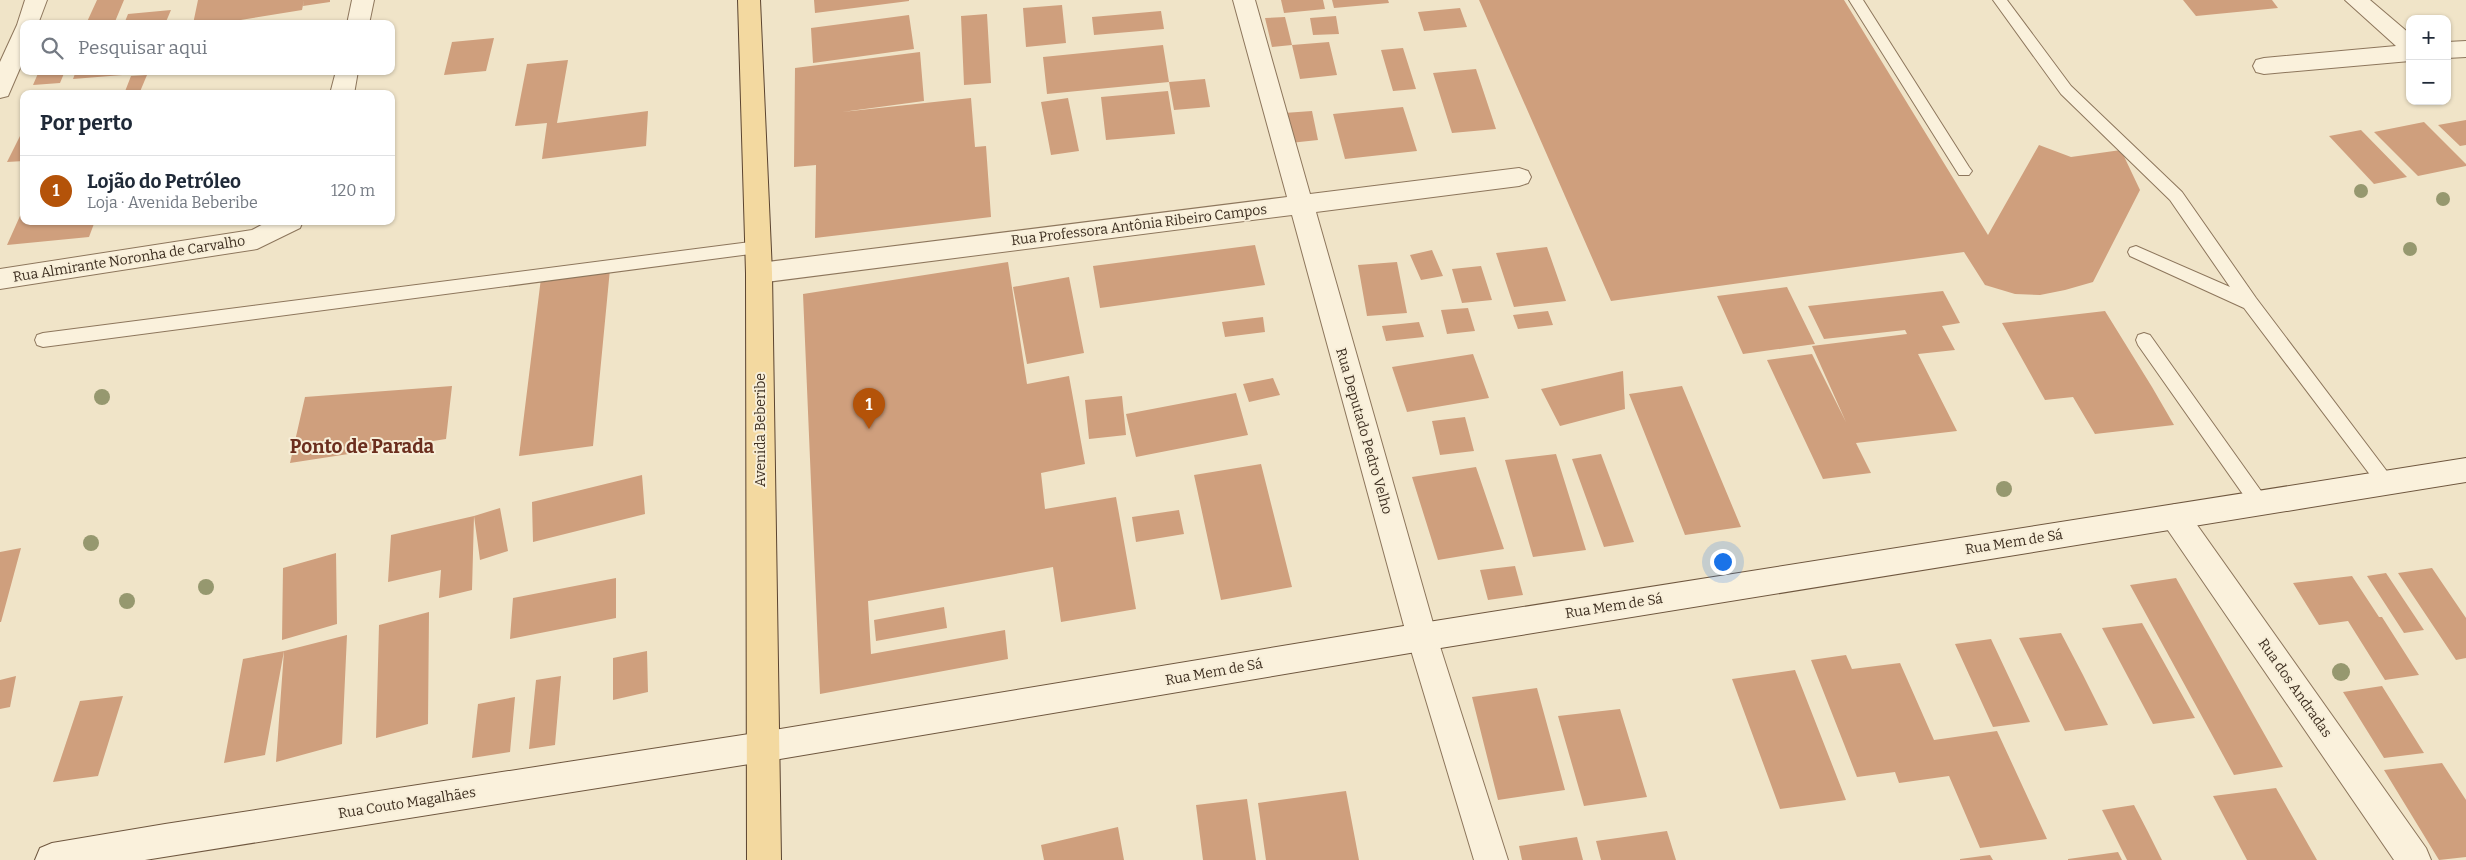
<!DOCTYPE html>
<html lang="pt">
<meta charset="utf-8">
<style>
body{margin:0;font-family:Bitter,serif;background:#f6f6f7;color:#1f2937}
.controls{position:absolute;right:15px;top:15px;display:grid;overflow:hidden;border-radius:10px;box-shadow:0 1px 4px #0004}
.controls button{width:45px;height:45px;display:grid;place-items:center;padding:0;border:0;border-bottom:1px solid #e0e1e3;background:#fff;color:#1f2937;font:25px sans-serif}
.you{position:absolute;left:1722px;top:561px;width:18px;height:18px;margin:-12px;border:4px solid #fff;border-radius:50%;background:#1a73e8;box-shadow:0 0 0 8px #1a73e833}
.badge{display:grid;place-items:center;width:32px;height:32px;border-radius:50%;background:#b45309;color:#fff;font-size:16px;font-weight:700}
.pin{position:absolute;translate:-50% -41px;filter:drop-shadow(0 1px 2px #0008)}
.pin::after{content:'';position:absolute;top:26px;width:18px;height:15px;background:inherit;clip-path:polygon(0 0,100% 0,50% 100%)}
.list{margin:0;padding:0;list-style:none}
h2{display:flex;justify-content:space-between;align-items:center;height:65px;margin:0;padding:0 20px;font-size:21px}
h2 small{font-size:16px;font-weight:400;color:#747a83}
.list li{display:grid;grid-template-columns:32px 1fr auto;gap:15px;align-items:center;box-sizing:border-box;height:70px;padding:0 20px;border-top:1px solid #e0e1e3}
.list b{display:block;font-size:19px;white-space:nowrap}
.list p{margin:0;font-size:16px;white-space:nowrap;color:#747a83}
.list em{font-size:16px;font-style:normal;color:#747a83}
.icon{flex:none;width:28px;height:28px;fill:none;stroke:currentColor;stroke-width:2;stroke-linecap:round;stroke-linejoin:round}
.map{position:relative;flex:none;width:2466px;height:860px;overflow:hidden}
.search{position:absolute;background:#fff;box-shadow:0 1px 4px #0004;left:20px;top:20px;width:375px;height:55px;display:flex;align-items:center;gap:12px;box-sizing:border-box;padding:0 18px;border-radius:10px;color:#747a83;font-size:19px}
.panel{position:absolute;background:#fff;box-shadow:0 1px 4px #0004;left:20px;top:90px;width:375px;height:135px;border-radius:10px}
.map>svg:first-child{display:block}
.building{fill:#cf9f7d}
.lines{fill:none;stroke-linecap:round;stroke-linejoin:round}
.lane-casing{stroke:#8d765c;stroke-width:2}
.street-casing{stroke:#8d765c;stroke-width:2}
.secondary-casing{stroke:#6f573f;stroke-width:2}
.primary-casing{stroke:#5b4430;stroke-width:2}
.lane{fill:#faf1dc;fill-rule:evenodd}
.street{fill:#faf1dc;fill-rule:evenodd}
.secondary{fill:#faf1dc;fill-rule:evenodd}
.primary{fill:#f3d9a0;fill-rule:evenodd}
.tree{fill:#96986f}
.labels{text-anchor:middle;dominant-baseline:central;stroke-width:4;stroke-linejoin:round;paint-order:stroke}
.street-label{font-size:14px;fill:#3d2e20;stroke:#f7eed8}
.district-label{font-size:19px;font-weight:bold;fill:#6b2e1e;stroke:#f7eed8}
</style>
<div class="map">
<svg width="2466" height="860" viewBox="0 0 2466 860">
<rect width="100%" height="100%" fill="#f0e4c8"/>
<path class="building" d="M97 0H124L114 24H86Z
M198 0H304L302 10 216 24H193Z
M304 0H330V2L303 6Z
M814 0H909V1L815 13Z
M1281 0H1323L1325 9 1284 13Z
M1332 0H1388L1389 3 1334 8Z
M1479 0H1844L1988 235 2039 145 2071 157 2121 150 2140 190 2093 282 2065 290 2040 295 2015 294 1985 285 1964 252 1611 301Z
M2183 0H2272L2278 8 2196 16Z
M1062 5 1066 43 1026 47 1023 8Z
M1460 8 1467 27 1424 31 1418 12Z
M171 10 165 24H124L128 14Z
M1161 11 1164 29 1094 35 1092 17Z
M987 14 991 83 964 85 961 16Z
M909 15 914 49 813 63 811 28Z
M1336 16 1339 34 1313 35 1310 18Z
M1285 17 1292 45 1329 42 1337 75 1300 79 1292 45 1272 47 1265 18Z
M494 38 486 71 444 75 452 42Z
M1163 45 1169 82 1047 94 1043 57Z
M1403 48 1416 89 1393 91 1381 50Z
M920 52 924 101 842 112 971 98 975 147 986 146 991 217 815 238 816 165 794 167 795 68Z
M568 60 557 123 648 111 646 146 542 159 547 123 515 126 527 64Z
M1476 69 1496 129 1452 133 1433 73Z
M39 71H65L60 83 33 85Z
M76 71H147V73L73 79Z
M147 75 139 94H124L131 76Z
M1205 79 1210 107 1174 110 1169 82Z
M1168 91 1175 134 1106 140 1101 97Z
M1068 98 1079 151 1051 155 1041 102Z
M1403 107 1417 151 1345 159 1333 114Z
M1312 111 1318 140 1290 143 1284 113Z
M2466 120V145L2460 146 2438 125Z
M2424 122 2466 164V166L2418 176 2374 132Z
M2361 130 2407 177 2374 184 2329 136Z
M24 135V161L7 162 20 136Z
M24 207V221H95L89 237 7 245Z
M1255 245 1265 285 1100 308 1093 266Z
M1547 247 1566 301 1514 307 1496 253Z
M1432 250 1443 276 1421 280 1410 255Z
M1008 262 1027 384 1069 376 1085 464 1041 473 1045 509 1116 497 1136 609 1061 622 1053 567 868 601 871 654 1005 630 1008 659 820 694 803 294Z
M1397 262 1407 313 1367 316 1358 265Z
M1481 266 1492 300 1462 303 1452 269Z
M610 269 593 446 519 456 541 278Z
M1069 277 1084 353 1027 364 1013 287Z
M1787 287 1815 344 1743 354 1717 296Z
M1943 291 1960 323 1942 326 1955 350 1918 354 1957 431 1856 443 1871 473 1823 479 1767 360 1812 354 1846 422 1812 346 1907 334 1905 330 1824 339 1808 306Z
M1468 308 1475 331 1447 334 1441 310Z
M1548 311 1553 325 1518 329 1513 315Z
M2105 311 2152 387 2174 425 2095 434 2073 397 2045 400 2002 323Z
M1263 317 1265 332 1225 337 1222 322Z
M1419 322 1424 337 1386 341 1382 326Z
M1473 354 1489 398 1407 412 1392 367Z
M1623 371 1625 409 1560 426 1541 389Z
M1273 378 1280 395 1249 402 1243 384Z
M452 386 446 439 290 463 305 397Z
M1682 386 1741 527 1685 535 1629 394Z
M1236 393 1248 435 1136 457 1126 414Z
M1122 396 1126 435 1089 439 1085 400Z
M1465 417 1474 451 1440 455 1432 421Z
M1556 454 1586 550 1533 557 1505 460Z
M1601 454 1634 542 1604 547 1572 459Z
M1261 464 1292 587 1221 600 1194 475Z
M1476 467 1504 549 1438 560 1412 477Z
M642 475 645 514 533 542 532 502Z
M500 508 508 551 480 560 474 516Z
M1179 510 1184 534 1136 542 1132 517Z
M474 516 472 590 439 598 441 570 388 582 391 535Z
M21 548 1 622H0V552Z
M336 553 337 624 282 640 283 568Z
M1515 566 1523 595 1488 600 1480 570Z
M2432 568 2466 618V658L2456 660 2398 573Z
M2386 573 2424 630 2404 633 2367 576Z
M2352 576 2379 617H2382L2419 675 2385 680 2348 621 2319 625 2293 583Z
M616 578V618L510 639 513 598Z
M2176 578 2283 767 2234 775 2130 585Z
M944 607 947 628 876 641 874 620Z
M429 612 428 724 376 738 379 625Z
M2142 623 2195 718 2153 724 2102 628Z
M2061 633 2083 675 2108 725 2065 731 2019 638Z
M347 635 342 744 276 762 284 651Z
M1991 639 2030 722 1993 727 1955 644Z
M284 651 265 755 224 763 243 659Z
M647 651 648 692 613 700V658Z
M1846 655 1852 669 1900 663 1934 740 1997 731 2047 839 1980 848 1949 776 1899 783 1895 772 1857 777 1811 660Z
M1795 670 1846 800 1780 809 1732 679Z
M16 676 10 707 0 709V680Z
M561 676 555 745 529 749 536 680Z
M2382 686 2424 753 2384 758 2343 692Z
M1537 688 1565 790 1498 800 1472 697Z
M123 696 98 776 53 782 80 701Z
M515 697 510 752 472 758 478 704Z
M1620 709 1647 797 1584 806 1558 716Z
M2442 763 2466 800V857L2439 860 2384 770Z
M2276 788 2317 860H2247L2213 796Z
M1346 791 1359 860H1266L1258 803Z
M1247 799 1256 860H1203L1196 805Z
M2134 805 2148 832 2162 860H2127L2102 810Z
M1118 827 1124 860H1044L1041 845Z
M1667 831 1676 860H1601L1596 841Z
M1577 837 1583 860H1522L1519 846Z
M2118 852 2122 860H2068V859Z
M1990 855 1993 860H1960V859Z"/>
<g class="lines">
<g class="lane-casing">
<path id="lane" d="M1849 0H1863L1969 167 1972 171 1969 175H1959Z
M1993 0H2007L2071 86 2182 192 2256 298 2392 478 2395 483 2392 488 2386 491 2380 488 2244 308 2130 256 2128 252 2130 248 2136 246 2230 287 2170 200 2061 94Z
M758 241 764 243 766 247 764 251 758 253 43 347 37 345 35 340 37 335 43 333Z
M2144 333 2150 335 2266 498 2269 504 2266 510 2260 512 2254 510 2138 345 2136 340 2138 335Z"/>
</g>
<g class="street-casing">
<path id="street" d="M25 0H47L38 24H24V59L8 96 0 98V62L17 25Z
M352 0H374L369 24H347Z
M1233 0H1255L1310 194 1519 168 1528 171 1531 177 1528 183 1519 186 1316 212 1437 637 1508 860H1474L1407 637 1292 215 759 283 750 280 746 273 750 266 759 263 1287 197Z
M2345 0H2370L2410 34V61L2264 74 2256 72 2253 66 2256 60 2264 58 2396 46Z
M2466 41V57L2447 58V42Z
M336 71H358L354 94H330Z
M269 221H303L300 228 257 249 0 289V269L252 230Z
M2175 504 2185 508 2426 848 2431 860H2394L2165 526 2161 517 2165 508Z"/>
</g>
<g class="secondary-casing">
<path id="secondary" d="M2466 458V482L1422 651 762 762 145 860H35L40 848 52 843 165 824 762 732 1422 623Z"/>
</g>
<g class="primary-casing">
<path id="primary" d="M738 0H760L772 273 781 860H747L746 273Z"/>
</g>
<use href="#lane" class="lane"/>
<use href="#street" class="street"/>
<use href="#secondary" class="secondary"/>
<use href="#primary" class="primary"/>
</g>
<g class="tree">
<circle cx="2361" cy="191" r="7"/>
<circle cx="2443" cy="199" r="7"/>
<circle cx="2410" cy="249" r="7"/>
<circle cx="102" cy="397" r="8"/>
<circle cx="2004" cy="489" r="8"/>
<circle cx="91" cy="543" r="8"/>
<circle cx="206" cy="587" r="8"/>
<circle cx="127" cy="601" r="8"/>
<circle cx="2341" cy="672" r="9"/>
</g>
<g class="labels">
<g class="street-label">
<text transform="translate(1139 225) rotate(-7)">Rua Professora Antônia Ribeiro Campos</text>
<text transform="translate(129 259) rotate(-9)">Rua Almirante Noronha de Carvalho</text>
<text transform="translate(760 430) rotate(-90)">Avenida Beberibe</text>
<text transform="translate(1364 431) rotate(74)">Rua Deputado Pedro Velho</text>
<text transform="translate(2014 542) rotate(-9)">Rua Mem de Sá</text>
<text transform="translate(1614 606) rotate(-9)">Rua Mem de Sá</text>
<text transform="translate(1214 672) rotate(-10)">Rua Mem de Sá</text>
<text transform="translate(2295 688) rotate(55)">Rua dos Andradas</text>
<text transform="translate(407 803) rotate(-9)">Rua Couto Magalhães</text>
</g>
<g class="district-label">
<text x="362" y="446">Ponto de Parada</text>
</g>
</g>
</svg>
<div class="controls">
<button>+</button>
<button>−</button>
</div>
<div class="you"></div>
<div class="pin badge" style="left:869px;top:429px">1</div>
<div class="search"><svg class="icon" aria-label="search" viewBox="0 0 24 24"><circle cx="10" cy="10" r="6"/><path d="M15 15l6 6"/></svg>Pesquisar aqui</div>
<section class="panel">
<h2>Por perto<small></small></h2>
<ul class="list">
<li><span class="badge">1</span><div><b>Lojão do Petróleo</b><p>Loja · Avenida Beberibe</p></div><em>120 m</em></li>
</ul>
</section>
</div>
